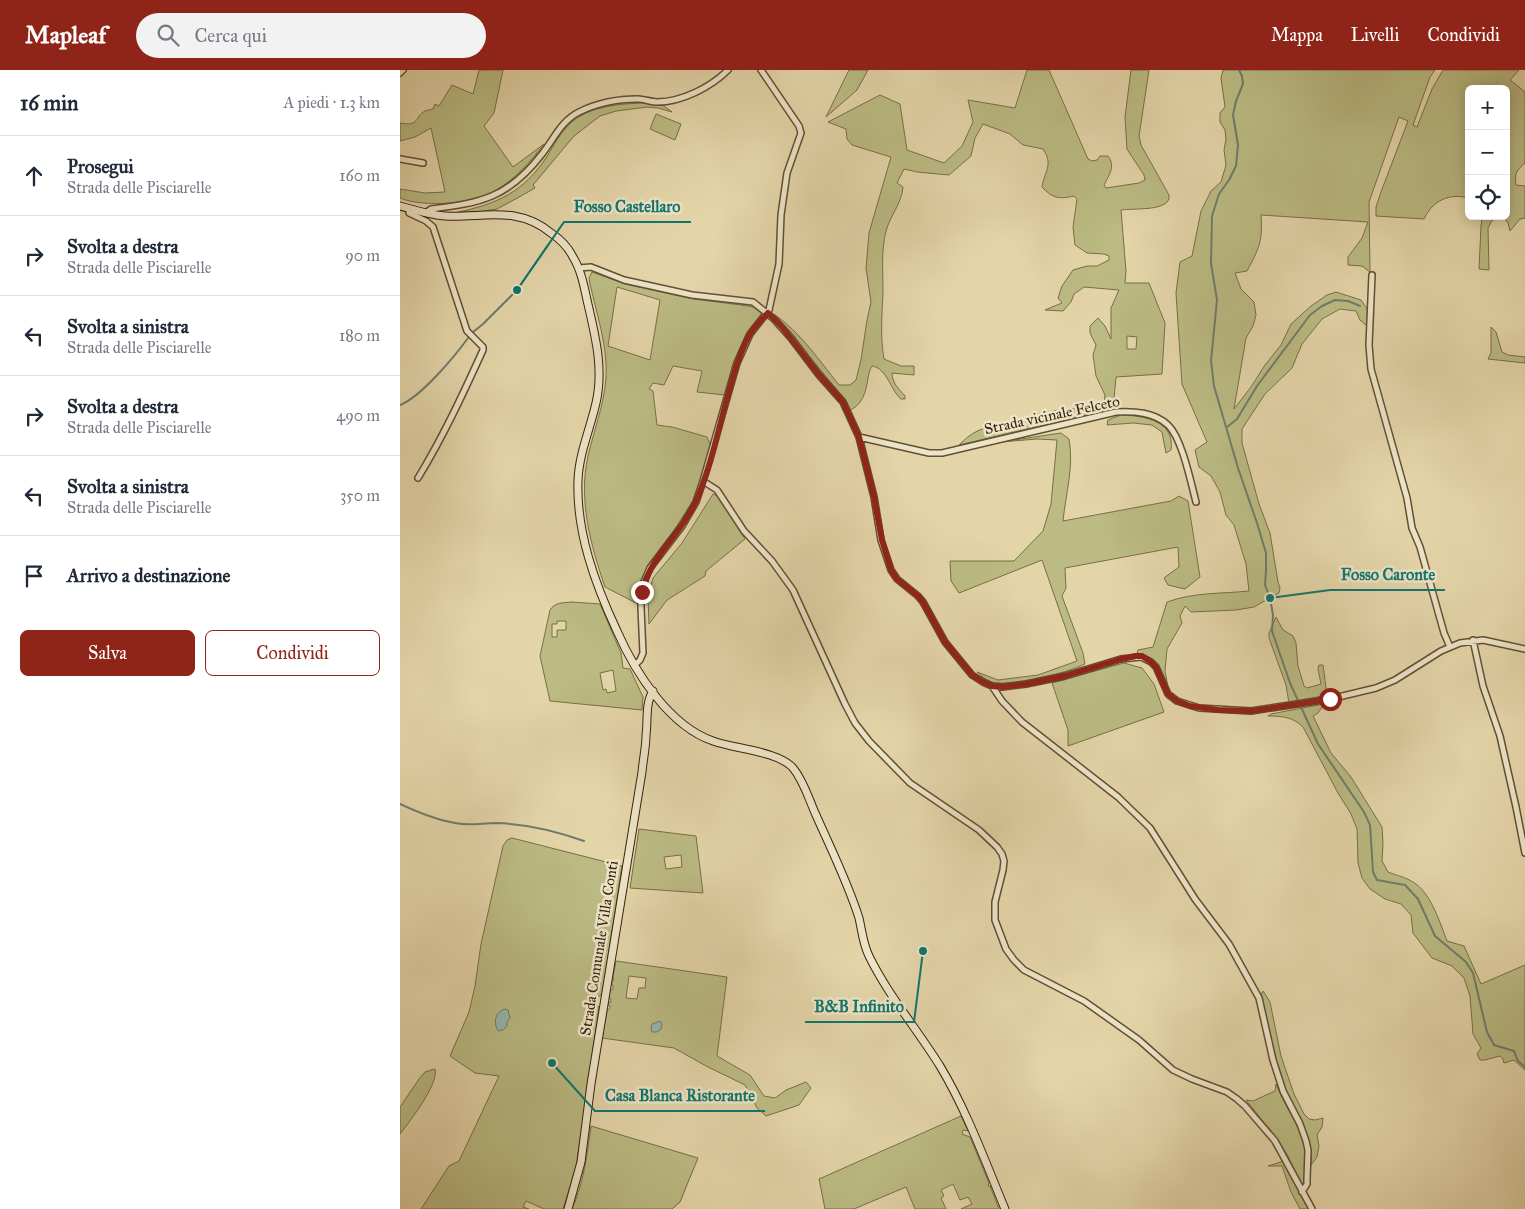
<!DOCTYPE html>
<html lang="it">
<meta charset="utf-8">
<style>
body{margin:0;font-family:"IM FELL Great Primer",serif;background:#f2f2f3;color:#1f2937}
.controls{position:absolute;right:15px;top:15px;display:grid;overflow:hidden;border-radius:8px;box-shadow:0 2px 12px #0003}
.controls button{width:45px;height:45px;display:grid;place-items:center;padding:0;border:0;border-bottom:1px solid #e0e1e3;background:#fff;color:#1f2937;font:25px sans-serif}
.stop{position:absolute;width:15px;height:15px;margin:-11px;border:4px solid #8f2418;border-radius:50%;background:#fff}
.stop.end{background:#8f2418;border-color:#fff;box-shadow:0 1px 5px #0008}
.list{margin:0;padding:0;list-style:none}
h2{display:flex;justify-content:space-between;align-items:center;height:65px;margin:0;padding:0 20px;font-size:21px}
h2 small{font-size:16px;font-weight:400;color:#747a83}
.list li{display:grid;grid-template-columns:32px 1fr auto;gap:15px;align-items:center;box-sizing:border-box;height:80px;padding:0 20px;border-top:1px solid #e0e1e3}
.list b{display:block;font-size:19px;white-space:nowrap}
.list p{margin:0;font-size:16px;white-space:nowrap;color:#747a83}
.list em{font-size:16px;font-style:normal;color:#747a83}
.actions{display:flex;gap:10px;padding:15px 20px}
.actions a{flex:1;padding:11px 0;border:1px solid #8f2418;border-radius:8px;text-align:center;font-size:18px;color:#8f2418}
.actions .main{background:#8f2418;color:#fff}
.icon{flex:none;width:28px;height:28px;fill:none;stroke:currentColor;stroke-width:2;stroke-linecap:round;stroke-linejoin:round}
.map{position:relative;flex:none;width:1125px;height:1139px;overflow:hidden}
header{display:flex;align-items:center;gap:30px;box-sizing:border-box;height:70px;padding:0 25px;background:#8f2418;color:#fff}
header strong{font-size:24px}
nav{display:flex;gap:28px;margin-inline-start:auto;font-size:18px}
.search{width:350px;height:45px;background:#f2f2f3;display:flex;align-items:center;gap:12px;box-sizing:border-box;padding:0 18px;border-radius:28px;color:#747a83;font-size:19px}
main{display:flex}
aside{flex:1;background:#fff}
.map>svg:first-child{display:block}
.green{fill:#bbbb83;stroke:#796e48;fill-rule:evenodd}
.water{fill:#95b8ad;stroke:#6f7c6d}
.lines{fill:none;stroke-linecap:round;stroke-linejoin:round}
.stream{stroke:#6f7c6d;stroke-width:2}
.street-casing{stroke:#624f34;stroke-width:8}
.secondary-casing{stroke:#37220d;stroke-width:9}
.street{stroke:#ede4c7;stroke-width:5}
.secondary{stroke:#ede4c7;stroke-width:7}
.route{stroke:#8f2418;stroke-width:6}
.labels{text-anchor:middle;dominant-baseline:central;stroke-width:5;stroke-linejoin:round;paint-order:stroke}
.street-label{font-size:15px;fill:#37220d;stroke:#ede4c7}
.leader{fill:none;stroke:#0f766e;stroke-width:2}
.callout-dot{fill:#0f766e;stroke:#ede4c7;stroke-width:2}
.callout-label{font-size:16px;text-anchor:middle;font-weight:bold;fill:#0f766e;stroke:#ede4c7;stroke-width:5;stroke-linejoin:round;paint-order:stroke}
</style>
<header>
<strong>Mapleaf</strong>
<div class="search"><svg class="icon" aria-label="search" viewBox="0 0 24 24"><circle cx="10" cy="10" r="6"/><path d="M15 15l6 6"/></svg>Cerca qui</div>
<nav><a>Mappa</a><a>Livelli</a><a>Condividi</a></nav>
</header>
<main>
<aside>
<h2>16 min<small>A piedi · 1.3 km</small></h2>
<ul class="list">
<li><svg class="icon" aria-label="ahead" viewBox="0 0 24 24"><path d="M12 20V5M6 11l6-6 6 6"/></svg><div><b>Prosegui</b><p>Strada delle Pisciarelle</p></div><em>160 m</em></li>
<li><svg class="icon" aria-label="right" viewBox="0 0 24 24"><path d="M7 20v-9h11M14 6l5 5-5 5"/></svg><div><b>Svolta a destra</b><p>Strada delle Pisciarelle</p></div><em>90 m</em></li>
<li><svg class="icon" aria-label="left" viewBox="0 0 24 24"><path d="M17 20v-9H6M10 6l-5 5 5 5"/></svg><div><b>Svolta a sinistra</b><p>Strada delle Pisciarelle</p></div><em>180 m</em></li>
<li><svg class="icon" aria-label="right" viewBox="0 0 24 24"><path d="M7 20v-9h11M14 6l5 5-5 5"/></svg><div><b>Svolta a destra</b><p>Strada delle Pisciarelle</p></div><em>490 m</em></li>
<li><svg class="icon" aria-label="left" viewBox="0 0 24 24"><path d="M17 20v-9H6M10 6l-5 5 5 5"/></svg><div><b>Svolta a sinistra</b><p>Strada delle Pisciarelle</p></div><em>350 m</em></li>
<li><svg class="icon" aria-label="arrive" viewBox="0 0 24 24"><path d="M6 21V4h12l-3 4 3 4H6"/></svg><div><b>Arrivo a destinazione</b></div></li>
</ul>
<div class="actions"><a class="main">Salva</a><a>Condividi</a></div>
</aside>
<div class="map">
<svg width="1125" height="1139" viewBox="0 0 1125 1139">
<rect width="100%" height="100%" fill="#e4d5a9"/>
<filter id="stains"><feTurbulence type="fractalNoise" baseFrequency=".004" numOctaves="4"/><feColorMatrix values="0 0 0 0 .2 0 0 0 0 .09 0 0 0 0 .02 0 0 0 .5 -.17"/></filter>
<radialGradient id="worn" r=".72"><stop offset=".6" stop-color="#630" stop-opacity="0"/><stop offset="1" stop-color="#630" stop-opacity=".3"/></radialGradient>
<path class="green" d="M79 0H103L94 43 84 56 113 97 144 74C130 92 116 108 97 120 75 134 24 138 0 128V119L25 123 45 122 31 58 15 67 0 71V53C20 57 14 47 25 41 27 40 30 40 33 39L35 34 39 36 52 15 73 24Z
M449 0H468L457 20 426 47Z
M627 0H649L688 89 692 91 697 90 700 86H708C716 96 709 105 704 115L706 118 739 113 745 110 744 105 727 79 725 47 731 0H749L739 66 741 75 769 125C772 142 732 138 721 140L726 201 725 213H749L765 253 762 304 716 307 713 339 559 375C570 364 580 357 596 357 603 357 611 358 619 355 623 354 627 349 631 347 648 339 684 338 704 335L705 325 696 306 693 285 696 275 690 263V256L698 248 705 256 711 269V238L719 220 684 217 674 224 671 232 663 241 645 240 662 233 658 228 662 216 673 200 687 196H697L709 190V186L704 184 687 183 675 175 673 157 677 129 674 126C660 129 653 129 642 117 644 102 654 95 643 79L623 75 610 64 583 54 575 68 571 86 549 105 517 102 504 99 497 113 503 117C502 133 490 146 486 161 481 181 483 202 483 223 482 245 480 267 484 289L501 296H514V305L492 303C492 313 499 319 505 326V329H501C491 321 487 298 472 296 469 301 469 303 468 308 466 322 463 334 449 341L443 327 374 244C401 263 419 290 439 315H450L456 310 461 290 467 250 471 232 466 198 469 163 491 87 452 75 447 69 446 59 428 52 480 25 500 34 507 80 544 93 562 76 573 52 568 30 615 38ZM727 266 737 267 736 279H727Z
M823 0H1035L1030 7 1013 55 1017 57 1032 19 1043 0H1119L1110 10 1125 22V93C1117 100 1114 103 1116 115L1125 116V148L1120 149 1110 161 1108 153 1104 148 1092 150 1088 158 1089 200 1079 199 1081 156 1082 149 1081 146H1106V19H1069V128C1049 123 1033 130 1024 149L976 146V137L981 122 1008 51 999 47 969 132 970 202 962 196 948 195V187L962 168 968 152 861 145C863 171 859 179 847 201L835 203 841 219 854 232 856 245 853 256 846 268 834 339 851 317 865 295 881 275 891 254 911 236 927 225 936 222 961 230 968 240 967 256 960 250 956 241 940 239 922 249 902 274 892 298 865 324 842 359V373L859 434 870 463 878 512 880 518 879 523 854 537 836 540 791 542 785 536 780 546 782 553 767 579 765 601 768 617C761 599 758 587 737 583L738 580 753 577 767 532C795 522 820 524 849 521L846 494 834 455 826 445 820 422 811 406 799 397 795 380 807 372 782 314 776 223 780 192 792 186 801 141 811 121 821 112 826 95 824 80 826 69 825 60 820 52V43L825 37 821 8Z
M242 33 264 36 272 42 258 38 247 37 216 41 200 46 174 66 133 115 135 118 121 126 97 139 77 142H58C97 134 123 122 146 88 154 75 161 61 173 51 192 36 219 34 242 33Z
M256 44 281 54 275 70 250 59Z
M192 202 225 214 293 229 341 235 353 237 362 243 343 272 333 294 325 325 297 322 302 301 273 296 264 315 253 313 249 319 253 321 257 355 272 357 307 367 311 376 295 428 274 460 250 492 239 515 238 534 205 517C191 476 178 430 188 386 194 360 204 335 206 308 208 277 197 245 190 214L189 208ZM217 217 260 230 250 290 208 276Z
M1091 257 1096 262 1102 282 1108 285 1125 287V293L1088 289 1091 283Z
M721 345C744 346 775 350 771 380L766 383 762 362 752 355 733 353 707 355 708 350Z
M661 363 669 369C674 397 666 422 663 451L771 431 779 426 788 431 800 507 785 519 768 515 764 508 779 497 778 477 665 498 666 518 662 526 683 583 685 594C667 603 609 618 590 612 586 610 581 605 577 602L598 610 638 605 677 591 642 490 559 523 551 511 550 491H614L643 461 651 434 657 370 637 369 601 372Z
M313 424 318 426 345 469 306 501 305 506 267 530 249 554 248 527 253 508 282 473Z
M172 532 200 534 221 583 223 598 230 599 243 627 242 640 150 631 140 586 150 540C155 532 163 533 172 532ZM157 551H166V560H157V567H152V554H157ZM213 600 216 621 207 623 206 619 203 620 200 603Z
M876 547 883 560 893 566 896 573 898 596 904 616 907 618 921 614 918 599 919 595H923L927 625 889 633 886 615 869 568V563Z
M724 593 742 598 754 614 764 642 668 676V660L652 613Z
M924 634 918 643 913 646 931 683 951 707 982 757 983 773 982 791 988 802C998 806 1009 808 1017 815 1031 825 1041 855 1047 871L1064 876 1081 914 1125 895V1000L1114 990 1104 993 1103 989 1100 986 1085 990H1080L1077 984 1081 978 1073 964 1070 926 1064 908 1052 896 1032 888 1013 863 1011 845 1001 834 985 829 970 819 962 808 958 793 957 759 951 744 938 723 903 657C893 647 882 646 868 646L871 644Z
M239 759 296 766 303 823 230 818ZM281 785 282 797 266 799 264 787Z
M112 768 222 796 202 925 197 927 195 934 199 937 176 1097 163 1139H144L126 1131 123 1137 129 1139H21L49 1096 59 1091 99 1006 75 1003 50 986 69 942 75 916 81 874 103 776 107 770Z
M216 891 327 907 317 986 350 1005 364 1026 375 1028 386 1020 406 1012 411 1018 399 1035 366 1046 357 1038 345 1015 308 997 274 978 202 968 207 941 210 938V936L208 935V933L211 932V929L209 928 210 921 213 919V916L212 914V911L214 910 213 907ZM229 906 246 908 245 918H239L237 929 226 928Z
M863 921 870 932 881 986 894 1024 904 1044 909 1049 915 1050 923 1048 922 1057 917 1065 919 1076 917 1087 911 1095C914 1063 894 1047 884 1019 874 989 868 957 861 925Z
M35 999C39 1014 10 1051 0 1064V1037L19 1009 25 1002Z
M876 1014C884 1036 900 1055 905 1078 907 1089 905 1102 905 1113L903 1116 901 1115 888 1086 877 1069 846 1030 853 1031 875 1021Z
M561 1046 568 1061 563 1060 562 1064 570 1067 589 1113 588 1116H590L599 1139H561L572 1134 568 1127 560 1130 553 1114 541 1120 544 1126 541 1128 546 1139H515L506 1117 454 1139H425L419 1109Z
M191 1056 298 1088 280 1132 272 1139H172C184 1112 187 1085 191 1056Z
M884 1091 909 1139H900L891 1122 882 1096H868Z"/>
<path class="water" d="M105 939 108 940 110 948 107 952V956L103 960 98 961C93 952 95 942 105 939Z
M260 951 262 954 261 959 257 962H252L251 958 252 954Z"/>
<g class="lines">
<path class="stream" d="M839 0 842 6 843 14 836 31 833 45 838 75 836 96 829 110 819 124 812 146 811 193 817 230 811 291 814 316 838 398 857 453 866 483V500L865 515 870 528 873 545 872 561 890 613 918 674 964 742 970 755 973 802 977 810 1005 815 1018 829 1035 866 1066 892 1073 903 1087 962 1094 975 1114 981 1118 991 1125 997
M73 262 83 254 117 220 148 175
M0 335C21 327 55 286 68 268
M827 357 837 349 857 316 910 245 922 236 935 230 948 231 960 236
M0 734C17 742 36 750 55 753 70 756 82 753 97 753 128 754 156 761 184 771"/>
<g class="street-casing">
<path id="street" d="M0 3 3 0
M0 89 23 93
M9 139V143L26 151 33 157 67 261 83 277V280C63 324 43 367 18 408
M25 143 31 139C82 133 109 127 142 84 154 69 161 51 179 42 197 33 218 29 238 29 244 29 251 32 257 32 282 32 311 17 328 0
M179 198 191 197 224 210 292 225 353 232 374 249 391 268 419 305 443 332 459 367 474 427 481 470 491 500 497 509 518 526 523 532 545 572 572 605 583 612 592 616 602 617 626 614 665 606 721 589 741 587 751 592 756 597 768 624 777 631 799 638 851 641 930 629 976 618 995 610 1041 581 1060 573 1083 570 1125 579
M972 205 969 275 971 299 1007 428 1012 458 1020 477 1044 563 1050 577
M459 367 529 383H542L716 342C734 341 754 342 768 355 782 368 791 413 796 432
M303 411 317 420 344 461 372 491 393 520 445 634 455 653 469 671 510 713 579 760 597 777 602 784 604 791 603 800 595 832V850L606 879 614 890 624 900 684 931 739 970 773 1000 792 1009 827 1022 837 1029 845 1036 875 1071 912 1139
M1073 570 1083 616 1100 666 1116 737 1125 783
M235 595 240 590 243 583 241 538V523L244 512 250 498 282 456 296 432 303 411 337 293 350 264 369 240 379 194 381 145 387 103 401 63 399 56 361 0
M592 616 602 631 622 652 718 727 750 758 795 829 829 874 859 928 873 990 883 1021 900 1054 906 1071 908 1080 907 1110V1114L902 1122"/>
</g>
<g class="secondary-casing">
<path id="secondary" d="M0 136C15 140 29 145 45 146 84 148 117 135 151 163 160 169 168 177 173 187 181 200 184 216 187 230 195 265 204 298 196 333 190 359 179 384 178 410 176 462 195 514 217 561 235 602 269 656 313 671 335 679 378 681 393 698 404 711 409 730 416 745 431 779 448 813 459 848 462 861 463 874 469 886 488 925 517 959 540 996 567 1041 585 1091 605 1139
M168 1139 181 1092 191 1014 242 702C243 690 246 677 246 665 248 652 245 633 253 621"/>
</g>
<use href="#street" class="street"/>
<use href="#secondary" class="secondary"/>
</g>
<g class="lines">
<path class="route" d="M242 522C250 486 281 465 296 431 310 400 319 358 328 325 334 304 339 283 350 264 355 256 361 250 368 243L382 257 419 305 443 332 459 367 474 427 482 470 491 500 497 509 518 526 523 532 545 572 572 605 583 612 592 616 602 617 626 614 665 606 721 589 736 586H742L751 592 756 597 768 624 777 631 790 636 818 640 852 641 930 629"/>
</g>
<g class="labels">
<g class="street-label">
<text transform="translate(652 345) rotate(-12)">Strada vicinale Felceto</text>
<text transform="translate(199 878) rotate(-81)">Strada Comunale Villa Conti</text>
</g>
</g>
<path class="leader" d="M117 220L164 152H291M870 528L930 520H1045M523 881L514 952H405M152 993L195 1041H365"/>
<g class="callout-dot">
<circle cx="117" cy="220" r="5"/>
<circle cx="870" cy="528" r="5"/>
<circle cx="523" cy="881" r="5"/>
<circle cx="152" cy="993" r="5"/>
</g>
<g class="callout-label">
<text x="227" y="142">Fosso Castellaro</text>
<text x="988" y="510">Fosso Caronte</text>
<text x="459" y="942">B&amp;B Infinito</text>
<text x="280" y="1031">Casa Blanca Ristorante</text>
</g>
<rect width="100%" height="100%" filter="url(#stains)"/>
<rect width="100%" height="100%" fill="url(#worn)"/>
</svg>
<div class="controls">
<button>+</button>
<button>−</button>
<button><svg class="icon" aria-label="locate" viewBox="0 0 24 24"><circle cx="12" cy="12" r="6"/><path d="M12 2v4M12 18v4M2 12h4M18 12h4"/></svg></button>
</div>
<div class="stop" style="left:930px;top:629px"></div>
<div class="stop end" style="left:242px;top:522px"></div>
</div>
</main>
